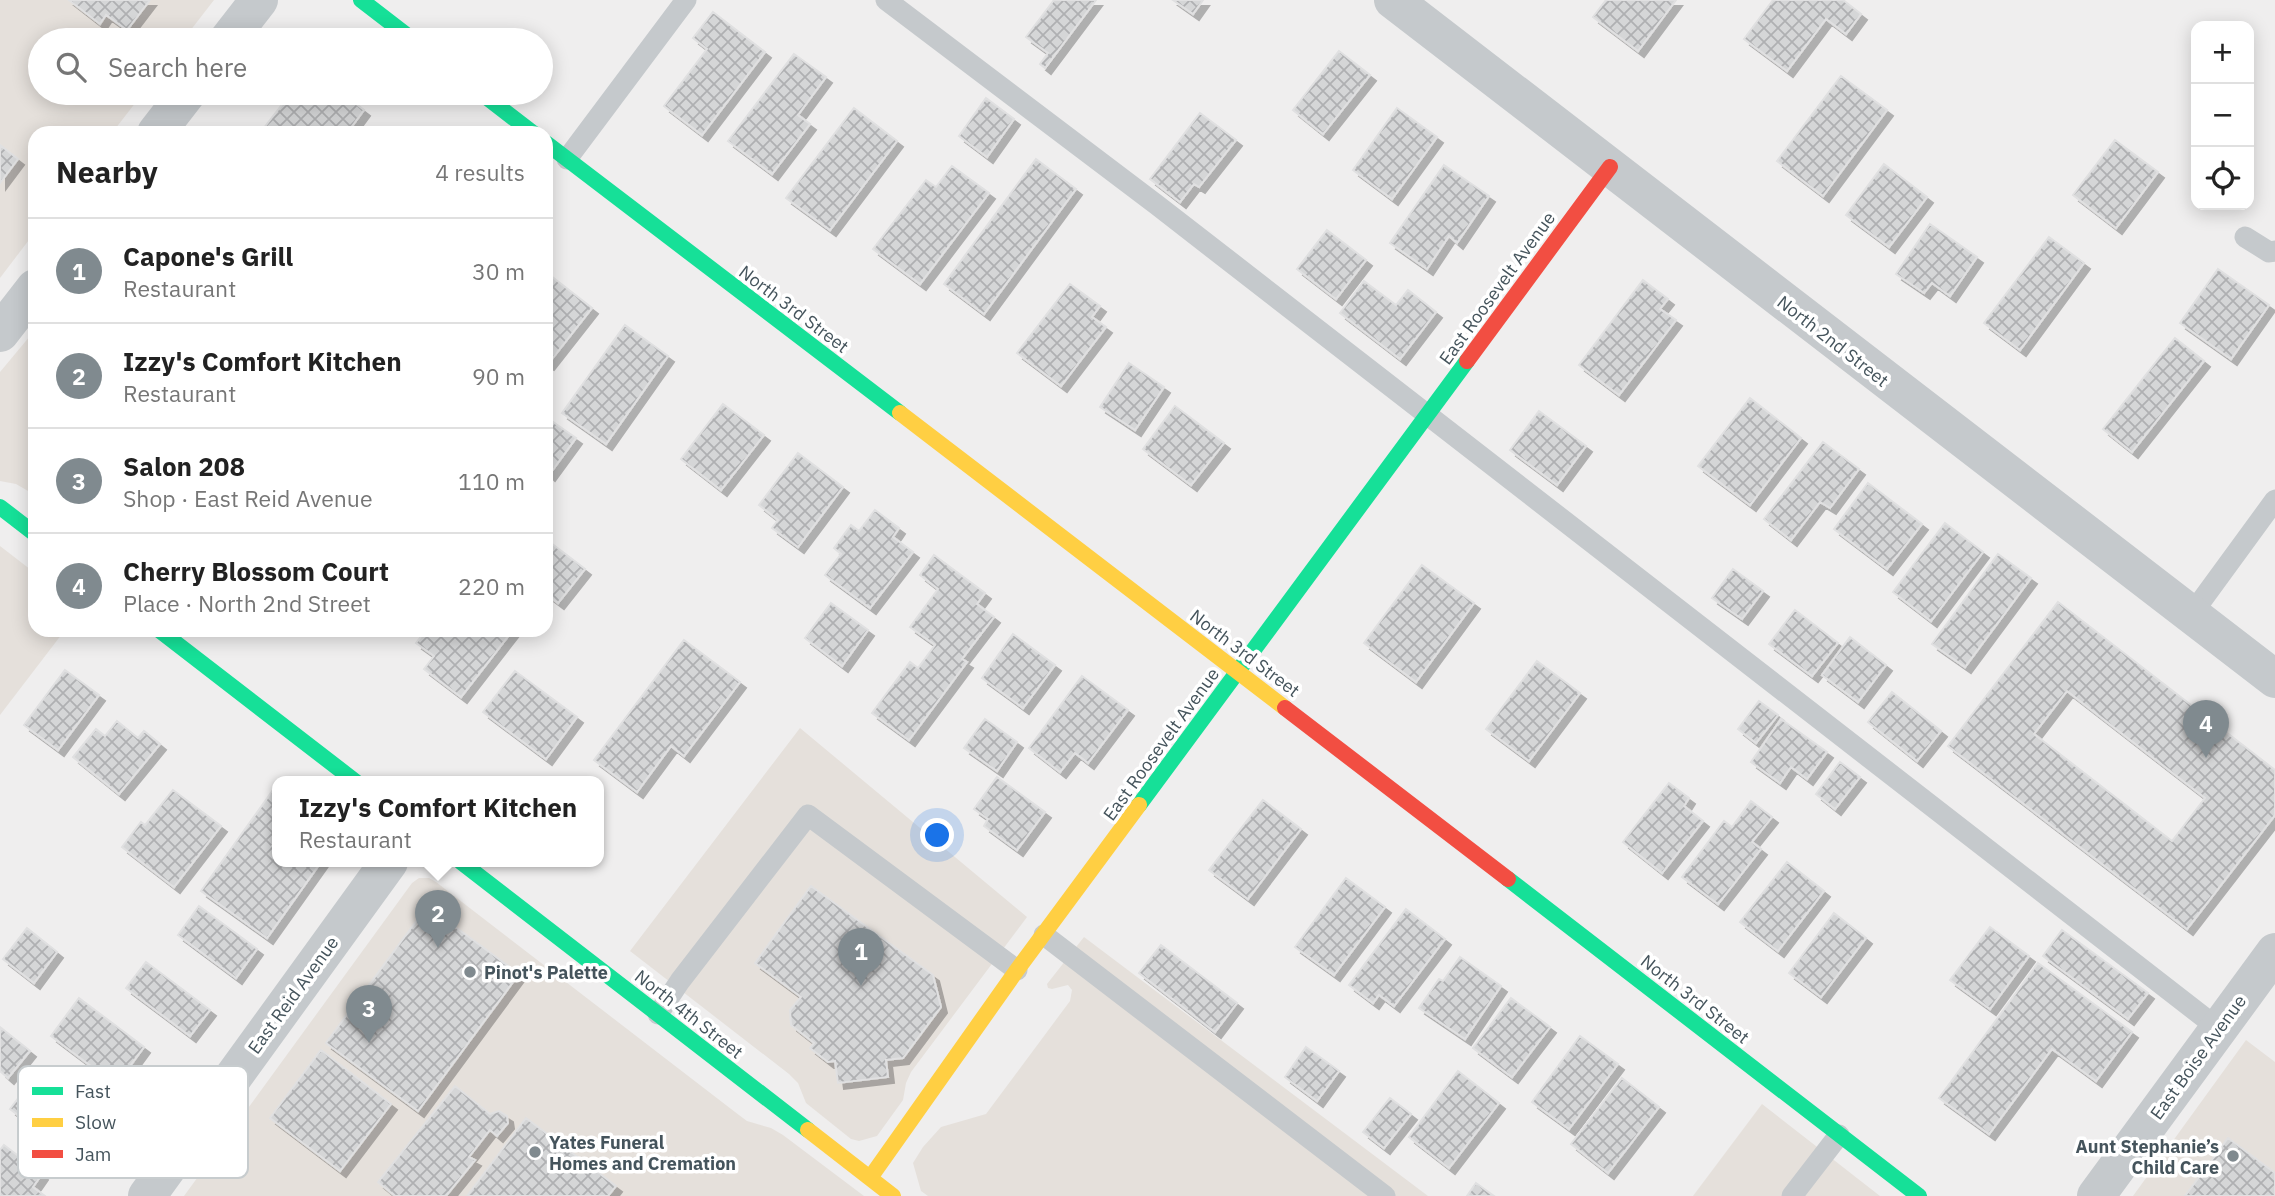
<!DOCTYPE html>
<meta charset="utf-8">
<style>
body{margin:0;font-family:"IBM Plex Sans",sans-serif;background:#f2f2f2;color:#222}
.controls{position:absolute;right:21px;top:21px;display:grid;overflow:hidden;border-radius:14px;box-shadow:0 4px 18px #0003}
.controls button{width:63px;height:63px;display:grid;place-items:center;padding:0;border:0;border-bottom:2px solid #e0e0e0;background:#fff;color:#222;font:35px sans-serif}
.you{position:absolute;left:938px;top:836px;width:24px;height:24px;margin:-18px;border:5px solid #fff;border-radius:50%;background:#1a73e8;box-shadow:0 0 0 10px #1a73e833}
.badge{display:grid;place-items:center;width:46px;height:46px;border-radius:50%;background:#808a8f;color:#fff;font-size:23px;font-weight:700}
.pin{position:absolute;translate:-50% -58px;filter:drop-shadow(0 2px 4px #0008)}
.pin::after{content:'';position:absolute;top:37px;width:24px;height:21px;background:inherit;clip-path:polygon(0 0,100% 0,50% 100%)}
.popup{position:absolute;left:272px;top:776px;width:332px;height:91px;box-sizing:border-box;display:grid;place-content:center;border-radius:14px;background:#fff;filter:drop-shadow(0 2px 5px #0005);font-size:23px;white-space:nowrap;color:#767676}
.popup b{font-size:26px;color:#222}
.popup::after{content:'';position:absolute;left:50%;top:100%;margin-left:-14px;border:14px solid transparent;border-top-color:#fff}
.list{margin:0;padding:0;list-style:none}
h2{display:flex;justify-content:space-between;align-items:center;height:91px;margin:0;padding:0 28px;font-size:30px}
h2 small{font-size:23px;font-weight:400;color:#767676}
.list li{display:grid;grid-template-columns:46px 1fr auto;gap:21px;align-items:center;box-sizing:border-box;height:105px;padding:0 28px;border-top:2px solid #e0e0e0}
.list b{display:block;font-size:26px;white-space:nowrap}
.list p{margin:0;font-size:23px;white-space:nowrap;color:#767676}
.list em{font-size:23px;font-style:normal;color:#767676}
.icon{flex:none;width:38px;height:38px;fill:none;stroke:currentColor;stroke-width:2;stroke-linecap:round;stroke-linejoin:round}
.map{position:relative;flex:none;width:2275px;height:1196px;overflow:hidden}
.search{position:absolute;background:#fff;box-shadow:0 4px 18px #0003;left:28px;top:28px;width:525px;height:77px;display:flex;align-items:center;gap:18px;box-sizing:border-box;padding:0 24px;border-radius:38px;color:#767676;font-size:26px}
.panel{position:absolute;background:#fff;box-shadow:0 4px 18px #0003;left:28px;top:126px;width:525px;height:511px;border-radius:21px}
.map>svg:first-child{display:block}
.commercial{fill:#e5e0db}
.building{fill:url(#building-cross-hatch);stroke:#e0e0e1;stroke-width:2;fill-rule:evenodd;filter:url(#shadow)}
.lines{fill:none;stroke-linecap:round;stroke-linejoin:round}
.lane{stroke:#c5c9cc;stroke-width:21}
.street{stroke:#c5c9cc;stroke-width:38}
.fast{stroke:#16e098;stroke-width:16}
.slow{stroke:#ffcf43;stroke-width:16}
.jam{stroke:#f24e42;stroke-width:16}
.poi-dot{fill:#808a8f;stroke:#fff;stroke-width:2.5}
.labels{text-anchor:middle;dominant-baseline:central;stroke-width:7;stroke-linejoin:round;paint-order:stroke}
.street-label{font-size:18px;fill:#45545c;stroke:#fff}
.poi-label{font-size:18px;font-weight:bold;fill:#45545c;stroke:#fff;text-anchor:start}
.key{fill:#fff;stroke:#c7ccce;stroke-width:2}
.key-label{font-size:19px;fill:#45545c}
</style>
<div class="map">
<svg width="2275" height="1196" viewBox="0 0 2275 1196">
<defs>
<pattern id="building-cross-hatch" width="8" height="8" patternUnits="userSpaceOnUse" patternTransform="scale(1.75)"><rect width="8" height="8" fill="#d5d6d7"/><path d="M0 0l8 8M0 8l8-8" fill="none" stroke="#afb0b2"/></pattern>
<filter id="shadow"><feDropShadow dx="6" dy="6" stdDeviation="0" flood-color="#0004"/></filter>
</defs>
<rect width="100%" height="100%" fill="#efeeee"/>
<path class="commercial" d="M0 0H214L183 40H40V93H143L112 133H35V232L0 278Z
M35 330V495L16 484 0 481V372Z
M0 546 35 573V630H65L0 715Z
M800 728 1027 917 911 1072 906 1083 903 1100 877 1136 859 1141 851 1139 806 1103 798 1083 789 1074 630 951Z
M419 878H429L436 882 735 1112 747 1121 771 1128 783 1135 864 1196H184L412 883Z
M1084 937 1428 1196H928L921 1191 913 1163 923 1147 941 1127 986 1114 1070 1001 1072 990 1068 985 1052 989 1048 988 1047 984Z
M2246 1040 2275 1062V1196H2133Z
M1762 1104 1880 1196H1693Z"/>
<path class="building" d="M69 0H150L127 30 106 15 100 24Z
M1054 0H1096L1045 68 1040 64 1048 53 1026 37Z
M1173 0H1203L1193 14Z
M1606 0H1676L1638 51 1593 17Z
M1773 0H1843L1861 14 1846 34 1826 19 1787 71 1744 39Z
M713 12 765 52 702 135 664 106 707 49 693 38Z
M1339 51 1370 75 1323 134 1293 110Z
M794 54 826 77 798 115 810 124 772 174 728 141Z
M1841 76 1887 110 1823 196 1777 161Z
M291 93H342L364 110 347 133H260Z
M986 98 1014 119 987 157 959 136Z
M854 108 897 141 830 230 786 198Z
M1397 108 1437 137 1392 199 1353 170Z
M1200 113 1236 140 1199 187 1194 184 1180 202 1150 179Z
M2115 140 2158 172 2116 228 2073 195Z
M0 145 18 159 0 183Z
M1036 159 1076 189 984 314 944 284Z
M1884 164 1927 197 1889 247 1846 215Z
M1444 165 1489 196 1457 243 1449 236 1427 269 1390 243Z
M952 166 989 193 920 284 873 249 926 180 936 187Z
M1930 224 1977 257 1950 296 1932 283 1924 293 1896 274Z
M1327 230 1366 260 1336 299 1297 269Z
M2049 237 2084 263 2020 350 1984 323Z
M2218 269 2269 305 2231 359 2180 323Z
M546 272 592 308 548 364 546 363Z
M1643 280 1668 299 1660 309 1676 320 1619 395 1579 365Z
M1364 281 1396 305 1408 290 1436 312 1400 359 1340 313Z
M1070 284 1100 306 1092 317 1106 327 1061 386 1017 353Z
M625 325 668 356 606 444 562 413Z
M2175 338 2204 361 2132 452 2103 429Z
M1129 363 1164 387 1135 430 1100 407Z
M1750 398 1801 438 1750 505 1698 466Z
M723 404 764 435 721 490 681 459Z
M1175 406 1224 443 1191 485 1143 449Z
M1539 411 1586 446 1557 485 1510 450Z
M546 417 576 438 549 475 546 472Z
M1823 442 1859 469 1830 508 1820 502 1791 540 1764 519Z
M798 453 843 487 798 547 772 528 778 520 759 505Z
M1868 483 1922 524 1887 569 1834 529Z
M875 510 899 528 893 537 913 552 870 608 825 575 841 554 834 548 851 525 859 531Z
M1945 523 1983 552 1931 621 1893 592Z
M551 543 585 569 558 603 546 594V550Z
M1998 554 2031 578 1965 667 1932 644Z
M934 555 985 593 977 604 994 617 962 659 967 662 909 740 872 713 910 662 918 668 935 645 910 627 938 589 920 575Z
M1422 565 1474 603 1416 682 1364 643Z
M1733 569 1763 591 1742 619 1712 598Z
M2058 602 2275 770V815L2187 929 1948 746ZM2067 691 2205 798 2172 841 2034 734Z
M831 603 868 630 842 666 805 638Z
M1795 610 1838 643 1812 676 1769 644Z
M426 630H513L461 697 424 669 434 656 416 643Z
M1013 634 1055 665 1023 708 982 678Z
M1850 637 1886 665 1858 702 1822 675Z
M684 640 740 682 684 756 671 746 637 792 594 760Z
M1537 661 1580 693 1529 761 1486 729Z
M65 670 99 695 58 750 24 725Z
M515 671 577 717 546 759 483 712Z
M1082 676 1128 710 1088 763 1075 753 1060 772 1029 748Z
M1892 692 1941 731 1917 761 1868 722Z
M1759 701 1778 715 1756 743 1738 729Z
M985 719 1017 742 997 771 964 748Z
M1781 719 1827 752 1807 779 1791 767 1780 783 1751 762Z
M117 721 138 738 144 731 160 744 119 794 73 757 96 729 105 736Z
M1840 762 1860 777 1835 809 1816 794Z
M997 777 1045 812 1017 850 984 826 988 819 974 809Z
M1669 783 1689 798 1684 806 1703 821 1662 873 1623 842Z
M173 790 221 826 174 887 122 847 141 822 145 825Z
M273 790 277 793V840L272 846 277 849V862H321L267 938 201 891Z
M1263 800 1301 829 1248 899 1209 870Z
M1751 801 1772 817 1752 842 1761 849 1718 904 1682 877 1724 821 1732 827Z
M1787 862 1824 891 1778 951 1740 922Z
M1346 878 1385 907 1334 975 1295 947Z
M811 886 933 975 941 1007 903 1058 886 1060 888 1077 838 1083 835 1061 828 1062 810 1048 814 1043 791 1025 790 1010 801 997 755 963Z
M199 906 257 949 236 978 178 935Z
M1406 909 1445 939 1394 1006 1379 995 1373 1003 1349 985Z
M423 912H435L519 974 418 1111 326 1043Z
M1834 913 1866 938 1821 997 1789 973Z
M1990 927 2029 956 1990 1009 1950 980Z
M27 928 57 952 34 983 3 959Z
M2062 930 2148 993 2128 1019 2043 956Z
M1161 945 1237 1003 1215 1032 1139 973Z
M1460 957 1501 986 1465 1039 1419 1008 1439 979 1443 981Z
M146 962 210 1010 190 1036 126 988Z
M2038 963 2132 1032 2096 1081 2052 1049 1989 1134 1939 1098Z
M79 998 144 1047 116 1085 51 1036Z
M1511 998 1550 1027 1512 1077 1473 1048Z
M0 1027 30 1051 8 1078 0 1071Z
M1580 1036 1618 1064 1569 1129 1532 1102Z
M1306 1047 1339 1071 1317 1101 1285 1077Z
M321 1050 391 1104 340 1171 270 1118Z
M1458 1071 1499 1103 1449 1168 1409 1137Z
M38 1072 104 1121 76 1159 10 1109Z
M1622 1078 1659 1107 1608 1173 1571 1144Z
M455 1086 490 1114 499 1111 507 1116 508 1123 497 1136 490 1130 469 1157 475 1160 446 1196H395L378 1182Z
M1390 1098 1411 1114 1384 1148 1363 1132Z
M526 1118 616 1186 608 1196H467Z
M44 1136 73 1158 65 1169 36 1146Z
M2228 1138 2275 1173V1196H2185Z
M4 1145 42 1174 33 1187 45 1196H0V1150Z
M1476 1183 1494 1196H1467Z"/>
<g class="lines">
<path class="lane" d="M886 0 1157 205 2219 1029
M567 159 686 0
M2245 237 2269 252 2275 251
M2191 615 2275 500
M1044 935 1385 1196
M658 1014 680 981 808 815 1017 970
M1792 1196 1839 1135"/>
<path class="street" d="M1393 0 2275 679
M228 40 259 0
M156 133 187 93
M0 333 35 288
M147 1196 389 862
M2096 1196 2275 952"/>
<path class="fast" d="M361 0 413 40
M481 93 533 133
M546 143 900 413
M0 507 35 534
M159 630 356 782
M1139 805 1467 361
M461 862 808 1130
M1508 879 1919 1196"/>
<path class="slow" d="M900 413 1285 708
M808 1130 893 1196
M870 1178 1017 970 1139 805"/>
<path class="jam" d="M1467 361 1610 167
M1285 708 1508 879"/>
</g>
<g class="poi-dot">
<circle cx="470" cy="972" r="7"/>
<circle cx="535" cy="1152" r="7"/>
<circle cx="2233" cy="1156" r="7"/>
</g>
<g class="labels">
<g class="street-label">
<text transform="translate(1497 288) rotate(-54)">East Roosevelt Avenue</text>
<text transform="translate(794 309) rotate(37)">North 3rd Street</text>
<text transform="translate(1833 341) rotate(38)">North 2nd Street</text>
<text transform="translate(1245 653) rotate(37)">North 3rd Street</text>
<text transform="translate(1161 744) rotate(-54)">East Roosevelt Avenue</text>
<text transform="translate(293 995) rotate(-54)">East Reid Avenue</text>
<text transform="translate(1695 999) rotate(38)">North 3rd Street</text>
<text transform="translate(689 1014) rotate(38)">North 4th Street</text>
<text transform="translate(2198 1057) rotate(-54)">East Boise Avenue</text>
</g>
<g class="poi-label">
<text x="484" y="972">Pinot's Palette</text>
<text x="549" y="1142">Yates Funeral<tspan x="549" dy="21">Homes and Cremation</tspan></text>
<text x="2219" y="1146" text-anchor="end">Aunt Stephanie’s<tspan x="2219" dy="21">Child Care</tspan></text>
</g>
</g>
<rect x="18" y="1066" width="230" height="112" rx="10" class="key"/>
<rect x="32" y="1087" width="31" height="8" fill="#16e098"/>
<rect x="32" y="1118" width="31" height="9" fill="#ffcf43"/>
<rect x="32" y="1150" width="31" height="8" fill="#f24e42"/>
<g class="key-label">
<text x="75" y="1098">Fast</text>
<text x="75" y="1129">Slow</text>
<text x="75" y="1161">Jam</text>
</g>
</svg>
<div class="controls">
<button>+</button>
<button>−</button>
<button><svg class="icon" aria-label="locate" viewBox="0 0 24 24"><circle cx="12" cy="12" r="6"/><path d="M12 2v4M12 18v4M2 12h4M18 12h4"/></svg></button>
</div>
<div class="you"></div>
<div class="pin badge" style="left:861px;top:986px">1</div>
<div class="pin badge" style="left:438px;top:948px">2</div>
<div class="popup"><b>Izzy's Comfort Kitchen</b>Restaurant</div>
<div class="pin badge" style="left:369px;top:1043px">3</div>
<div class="pin badge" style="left:2206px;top:758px">4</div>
<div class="search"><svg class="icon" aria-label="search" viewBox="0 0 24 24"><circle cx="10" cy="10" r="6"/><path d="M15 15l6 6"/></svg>Search here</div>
<section class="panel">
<h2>Nearby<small>4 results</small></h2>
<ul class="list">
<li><span class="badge">1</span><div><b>Capone's Grill</b><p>Restaurant</p></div><em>30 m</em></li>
<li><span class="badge">2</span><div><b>Izzy's Comfort Kitchen</b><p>Restaurant</p></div><em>90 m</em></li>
<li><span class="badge">3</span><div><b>Salon 208</b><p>Shop · East Reid Avenue</p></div><em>110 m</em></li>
<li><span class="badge">4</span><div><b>Cherry Blossom Court</b><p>Place · North 2nd Street</p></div><em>220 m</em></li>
</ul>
</section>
</div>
